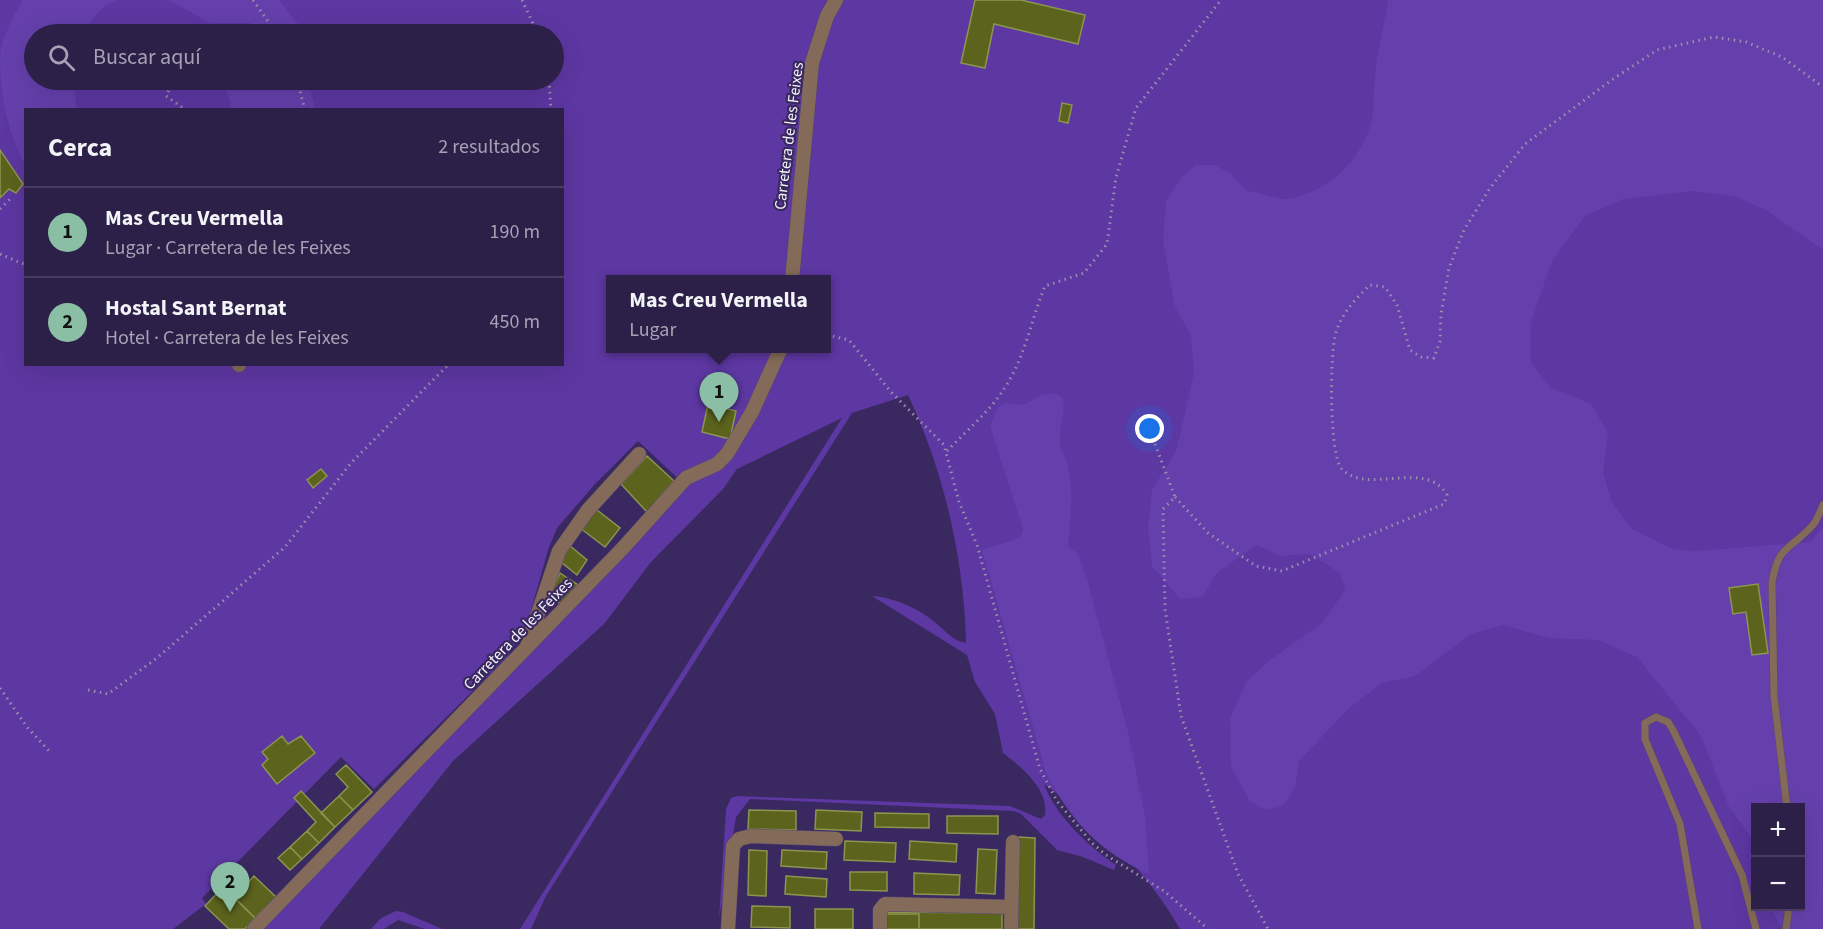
<!DOCTYPE html>
<html lang="es">
<meta charset="utf-8">
<style>
body{margin:0;font-family:"Source Sans 3",sans-serif;background:#34274f;color:#f1f3f6}
.controls{position:absolute;right:18px;bottom:18px;display:grid;overflow:hidden;border-radius:0px;box-shadow:0 6px 24px #0002}
.controls button{width:54px;height:54px;display:grid;place-items:center;padding:0;border:0;border-bottom:2px solid #483d60;background:#2c1f48;color:#f1f3f6;font:30px sans-serif}
.you{position:absolute;left:1150px;top:429px;width:21px;height:21px;margin:-15px;border:4px solid #fff;border-radius:50%;background:#1a73e8;box-shadow:0 0 0 9px #1a73e833}
.badge{display:grid;place-items:center;width:39px;height:39px;border-radius:50%;background:#8abfa5;color:#111;font-size:20px;font-weight:700}
.pin{position:absolute;translate:-50% -50px;filter:drop-shadow(0 2px 3px #0008)}
.pin::after{content:'';position:absolute;top:32px;width:21px;height:18px;background:inherit;clip-path:polygon(0 0,100% 0,50% 100%)}
.popup{position:absolute;left:606px;top:275px;width:225px;height:78px;box-sizing:border-box;display:grid;place-content:center;border-radius:0px;background:#2c1f48;filter:drop-shadow(0 2px 4px #0005);font-size:20px;white-space:nowrap;color:#a6a2b4}
.popup b{font-size:22px;color:#f1f3f6}
.popup::after{content:'';position:absolute;left:50%;top:100%;margin-left:-12px;border:12px solid transparent;border-top-color:#2c1f48}
.list{margin:0;padding:0;list-style:none}
h2{display:flex;justify-content:space-between;align-items:center;height:78px;margin:0;padding:0 24px;font-size:26px}
h2 small{font-size:20px;font-weight:400;color:#a6a2b4}
.list li{display:grid;grid-template-columns:39px 1fr auto;gap:18px;align-items:center;box-sizing:border-box;height:90px;padding:0 24px;border-top:2px solid #483d60}
.list b{display:block;font-size:22px;white-space:nowrap}
.list p{margin:0;font-size:20px;white-space:nowrap;color:#a6a2b4}
.list em{font-size:20px;font-style:normal;color:#a6a2b4}
.icon{flex:none;width:33px;height:33px;fill:none;stroke:currentColor;stroke-width:2;stroke-linecap:round;stroke-linejoin:round}
.map{position:relative;flex:none;width:1823px;height:929px;overflow:hidden}
.search{position:absolute;background:#2c1f48;box-shadow:0 6px 24px #0002;left:24px;top:24px;width:540px;height:66px;display:flex;align-items:center;gap:15px;box-sizing:border-box;padding:0 21px;border-radius:33px;color:#a6a2b4;font-size:22px}
.panel{position:absolute;background:#2c1f48;box-shadow:0 6px 24px #0002;left:24px;top:108px;width:540px;height:258px;border-radius:0px}
.map>svg:first-child{display:block}
.green{fill:#5d37a2;fill-rule:evenodd}
.forest{fill:#6540ac}
.building{fill:#5c631c;stroke:#8c9550;stroke-width:1.5}
.lines{fill:none;stroke-linecap:round;stroke-linejoin:round}
.lane-casing{stroke:#544576;stroke-width:8}
.street-casing{stroke:#544576;stroke-width:15}
.path{stroke:#998fae;stroke-width:3;stroke-dasharray:1.5 4.5;stroke-linecap:butt}
.lane{stroke:#846a58;stroke-width:7}
.street{stroke:#846a58;stroke-width:14}
.labels{text-anchor:middle;dominant-baseline:central;stroke-width:4.5;stroke-linejoin:round;paint-order:stroke}
.street-label{font-size:16px;fill:#f5f3fa;stroke:#3a2960}
</style>
<div class="map">
<svg width="1823" height="929" viewBox="0 0 1823 929">
<rect width="100%" height="100%" fill="#3a2960"/>
<path class="green" d="M0 0H1823V929H1180C1147 871 1098 824 1044 784 1056 816 1088 846 1116 865L1114 870 1083 857 1057 850 1021 814 1014 811 750 799 736 817 719 919 726 809 731 798 737 796 1010 806 1041 819 1045 815C1049 789 1021 767 1003 753L995 714 975 682 967 655 872 596C891 597 916 607 932 620 943 628 952 641 966 643 964 558 944 472 908 395L852 413 546 896 531 929H520L842 418 737 469 723 489 651 562 604 624 453 761 319 929H259L684 484 638 441 595 484 557 528 548 550 526 628 506 658 374 789 341 757 202 898 206 904 173 929H0ZM34 34H554V80H34ZM26 110H562V364H26ZM611 280H827V348H611ZM1756 808H1800V906H1756Z
M396 911 403 912 442 929H425L398 920 384 929H371L381 918Z"/>
<path class="forest" d="M23 0H117C100 6 92 19 84 34H34V80H74L76 109 26 110 25 164C7 134 0 92 0 56 2 37 13 16 23 0Z
M161 0H279L299 25 300 34H252L251 23H210L171 1Z
M1388 0H1823V250L1766 210 1734 196 1693 191 1623 199 1585 216 1552 261 1531 322V362L1551 388 1591 404 1608 433 1603 473 1612 503 1632 529 1673 549 1695 551 1811 542 1823 527V929H1782L1770 907 1800 906V808H1756L1755 850 1754 841 1729 807 1701 736 1637 657 1598 640 1549 638 1503 625 1471 634 1415 676 1382 683 1348 709 1299 761 1295 787 1283 806 1265 810 1249 800 1231 766 1230 719 1246 682 1269 661 1322 623 1345 590 1340 573 1310 554 1281 556 1256 545 1217 573 1202 597 1180 599 1152 566 1148 527 1152 489 1176 452 1194 374 1191 336 1175 307 1163 241 1166 201 1182 176 1196 165H1215L1231 174 1247 191C1257 192 1281 200 1287 199 1328 193 1363 159 1372 119 1375 106 1373 91 1375 77 1377 51 1384 26 1388 0Z
M223 80H308L315 109H232Z
M1043 394H1056L1063 398C1066 416 1058 428 1060 444 1062 452 1066 459 1068 466 1074 493 1070 520 1068 546L1078 554 1088 583 1128 732 1145 816 1149 874C1099 851 1074 824 1047 776L982 550 1014 540 1021 536 1023 529 990 426 998 407 1006 403 1024 405Z"/>
<path class="building" d="M975 0H1021L1085 15 1078 44 994 24 985 68 961 63Z
M1062 103 1072 105 1068 123 1059 121Z
M0 150 23 184 16 193 9 189 0 198Z
M708 404 736 411 730 439 702 432Z
M647 456 674 481 647 512 621 484Z
M321 469 327 476 313 488 307 480Z
M597 510 620 528 605 547 580 528Z
M569 545 587 560 577 575 561 562Z
M560 573 578 585 560 604 551 593Z
M1758 584 1768 653 1752 655 1746 612 1733 614 1729 588Z
M282 736 288 744 301 736 315 753 277 784 262 765 268 759 262 752Z
M346 765 372 792 353 810 339 796 348 787 336 774Z
M301 791 335 827 319 843 307 831 316 822 294 798Z
M339 796 353 810 335 827 321 813Z
M749 810 796 811V830L748 829Z
M816 810 862 812 861 831 815 829Z
M875 813 929 814V828L875 827Z
M947 816H998V834L947 833Z
M307 831 319 843 302 859 290 847Z
M1018 837 1035 838 1034 929H1017Z
M845 841 896 843 895 862 844 860Z
M910 841 957 844 956 862 909 859Z
M290 847 302 859 290 870 278 858Z
M978 849 997 850 995 894 976 893Z
M749 850 767 851 766 896 748 895Z
M782 850 827 852 826 869 781 866Z
M850 872H887V891L850 890Z
M914 873 960 875 959 895 914 894Z
M254 876 276 897 255 918 234 897Z
M786 876 827 879 826 897 785 894Z
M223 887 255 918 245 929H229L205 906Z
M752 906 790 907V928L751 927Z
M815 909H853V929H815Z
M886 912 1002 913V929H885Z
M886 914H919V929H886Z"/>
<g class="lines">
<g class="lane-casing">
<path id="lane" d="M1787 808 1774 696 1772 583C1778 545 1789 551 1812 526 1817 521 1820 512 1823 505
M1698 929 1680 824 1645 739V723L1656 717 1668 722 1673 730 1742 875 1756 929
M1786 929 1789 906"/>
</g>
<g class="street-casing">
<path id="street" d="M792 280 812 63 827 16 836 0
M239 365V364
M527 646 559 551 588 510 639 454
M254 929 623 548 686 478 717 464 727 454 752 412 781 348
M728 929 733 846 739 839 751 836 836 839
M880 929V910L885 904 1011 907
M1011 929 1013 842"/>
</g>
<path class="path" d="M253 0 277 34
M522 0 538 34
M225 34 235 30H275
M174 80 166 96 186 110
M297 80 305 110
M549 80 551 110
M0 209 10 199
M0 254 26 265
M827 335 849 340 891 392 944 445 959 502 977 545 1040 769 1057 801 1092 843 1106 855 1164 891 1208 929
M1155 444 1175 497 1163 509 1165 609 1181 716 1238 874 1268 929
M947 451C966 431 989 412 1004 389 1025 358 1031 320 1045 286L1084 273 1107 244 1116 177 1136 108 1221 0
M1175 497 1208 533 1256 566 1282 571 1444 504 1447 495C1426 458 1367 496 1342 469 1329 456 1330 357 1335 337 1339 316 1355 299 1370 285L1385 287 1397 305 1410 350 1421 357 1434 358 1440 341 1441 314 1449 268 1464 230 1490 188 1525 144 1613 79 1657 50 1714 37 1746 42 1782 57 1823 87
M0 688 27 727 51 753
M88 690 108 694 157 658 285 547 351 463 449 364"/>
<use href="#lane" class="lane"/>
<use href="#street" class="street"/>
</g>
<g class="labels">
<g class="street-label">
<text transform="translate(789 136) rotate(-83)">Carretera de les Feixes</text>
<text transform="translate(518 634) rotate(-46)">Carretera de les Feixes</text>
</g>
</g>
</svg>
<div class="controls">
<button>+</button>
<button>−</button>
</div>
<div class="you"></div>
<div class="pin badge" style="left:719px;top:422px">1</div>
<div class="popup"><b>Mas Creu Vermella</b>Lugar</div>
<div class="pin badge" style="left:230px;top:912px">2</div>
<div class="search"><svg class="icon" aria-label="search" viewBox="0 0 24 24"><circle cx="10" cy="10" r="6"/><path d="M15 15l6 6"/></svg>Buscar aquí</div>
<section class="panel">
<h2>Cerca<small>2 resultados</small></h2>
<ul class="list">
<li><span class="badge">1</span><div><b>Mas Creu Vermella</b><p>Lugar · Carretera de les Feixes</p></div><em>190 m</em></li>
<li><span class="badge">2</span><div><b>Hostal Sant Bernat</b><p>Hotel · Carretera de les Feixes</p></div><em>450 m</em></li>
</ul>
</section>
</div>
